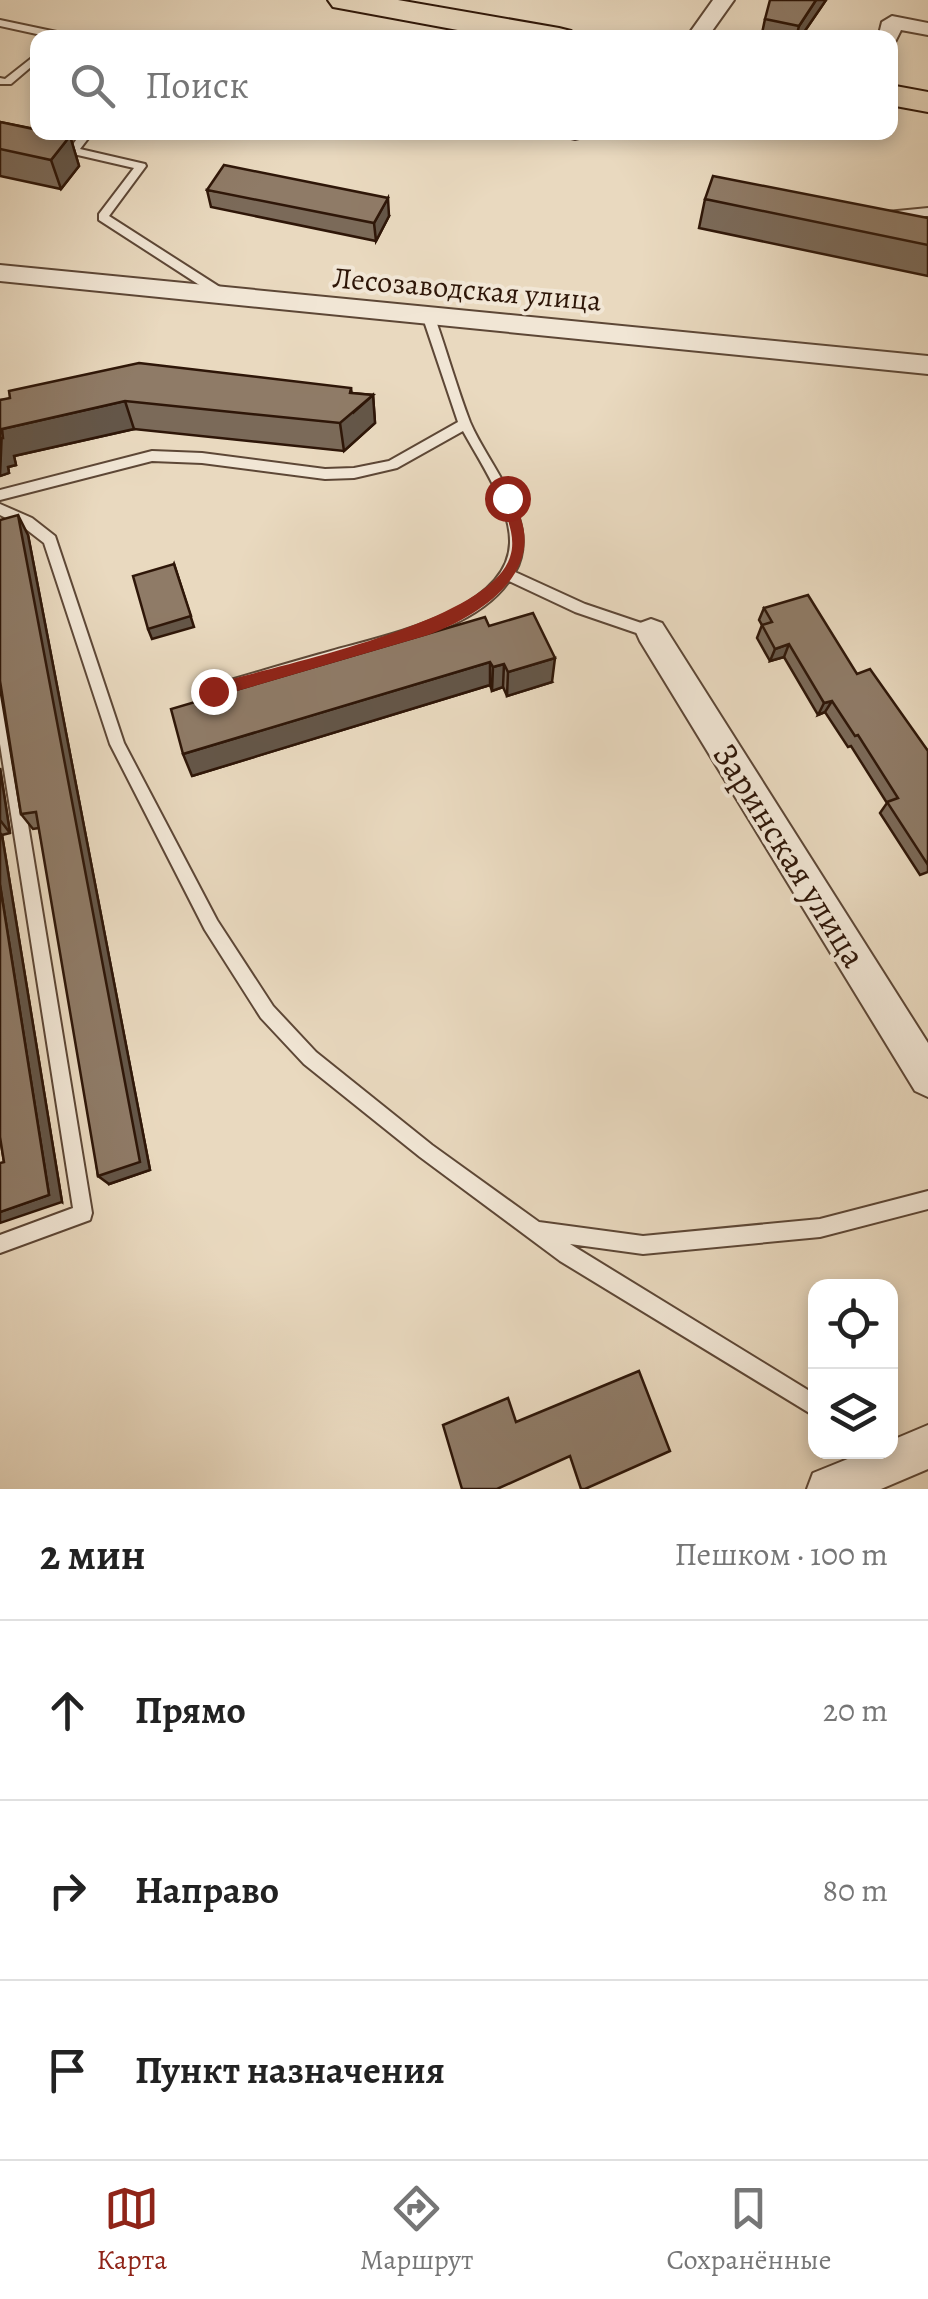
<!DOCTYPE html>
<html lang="ru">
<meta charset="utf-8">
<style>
body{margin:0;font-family:Alegreya,serif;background:#f6f6f6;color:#222}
.controls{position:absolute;right:30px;bottom:30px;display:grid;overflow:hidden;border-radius:20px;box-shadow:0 5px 15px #0003}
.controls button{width:90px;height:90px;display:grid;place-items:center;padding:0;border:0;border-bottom:2px solid #e0e0e0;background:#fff;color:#222;font:50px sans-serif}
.stop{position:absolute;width:30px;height:30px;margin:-22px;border:8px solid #8f2418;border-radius:50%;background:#fff}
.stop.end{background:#8f2418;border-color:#fff;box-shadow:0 2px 10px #0008}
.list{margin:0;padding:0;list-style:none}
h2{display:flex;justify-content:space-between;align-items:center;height:130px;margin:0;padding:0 40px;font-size:42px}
h2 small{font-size:32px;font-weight:400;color:#767676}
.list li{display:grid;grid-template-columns:65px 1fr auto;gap:30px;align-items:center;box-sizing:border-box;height:180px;padding:0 40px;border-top:2px solid #e0e0e0}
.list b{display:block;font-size:38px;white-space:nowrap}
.list em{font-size:32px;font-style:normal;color:#767676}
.icon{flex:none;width:55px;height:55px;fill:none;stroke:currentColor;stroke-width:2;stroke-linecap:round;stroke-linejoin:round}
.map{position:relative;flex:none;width:928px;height:1489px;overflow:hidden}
.search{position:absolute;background:#fff;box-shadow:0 5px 15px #0003;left:30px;right:30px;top:30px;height:110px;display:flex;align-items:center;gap:25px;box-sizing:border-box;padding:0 35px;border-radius:20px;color:#767676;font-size:38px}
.sheet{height:670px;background:#fff}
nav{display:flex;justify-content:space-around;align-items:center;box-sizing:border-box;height:140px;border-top:2px solid #e0e0e0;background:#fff;font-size:28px;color:#767676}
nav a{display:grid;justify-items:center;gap:5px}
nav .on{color:#8f2418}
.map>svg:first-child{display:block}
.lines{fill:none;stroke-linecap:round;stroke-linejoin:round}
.lane-casing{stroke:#5d4736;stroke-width:4}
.street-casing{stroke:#5d4736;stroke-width:4}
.primary-casing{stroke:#2e1608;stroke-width:4}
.lane{fill:#f1e6d5;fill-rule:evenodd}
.street{fill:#f1e6d5;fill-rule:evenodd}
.primary{fill:#e9d9bf;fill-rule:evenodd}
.wall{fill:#7b6a59;stroke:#2e1608;stroke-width:2.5}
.shaded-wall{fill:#645648;stroke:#2e1608;stroke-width:2.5}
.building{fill:#8f7b67;stroke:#2e1608;stroke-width:2.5}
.route{fill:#8f2418}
.labels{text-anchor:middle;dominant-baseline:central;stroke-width:8;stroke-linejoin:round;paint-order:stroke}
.far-street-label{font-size:30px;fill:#2e1608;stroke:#f1e6d5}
.street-label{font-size:35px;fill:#2e1608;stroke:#f1e6d5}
</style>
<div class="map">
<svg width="928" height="1489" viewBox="0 0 928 1489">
<rect width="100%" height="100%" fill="#e9d9bf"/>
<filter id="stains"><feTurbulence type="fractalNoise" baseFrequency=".002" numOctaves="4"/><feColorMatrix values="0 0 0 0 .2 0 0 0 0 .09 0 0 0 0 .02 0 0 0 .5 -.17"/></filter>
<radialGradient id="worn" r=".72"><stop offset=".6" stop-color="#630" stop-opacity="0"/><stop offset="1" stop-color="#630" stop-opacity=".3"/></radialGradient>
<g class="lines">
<g class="lane-casing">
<path id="lane" d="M0 20 71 35 76 38H55L0 26Z
M38 53V61L11 84H0V78L5 79Z
M82 132H93L80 149 145 164 146 166 109 216 226 291V297H218L99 220V214L134 168 69 153 53 147 58 144 71 147Z
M548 132H582L579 138 575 139Z
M928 208V216L887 220 881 216 887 212Z
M429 314 435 318C447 352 457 388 470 422 488 465 543 523 515 572L585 604 656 628 658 632 656 636 651 638 575 612 509 581C475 630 395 644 341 660 298 672 256 685 213 697L208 695 206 691 208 687 213 685C252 674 291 662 331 651 382 636 508 612 510 543 511 507 480 462 463 431L397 468 354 478 325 479 202 463 152 461 0 500V490L152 451 202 453 325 469 354 468 389 461 458 422 423 318Z
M0 504 32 518 55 536 124 743 217 920 273 1006 316 1052 432 1145 539 1222 643 1236 820 1219 928 1191V1209L820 1237 643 1254 570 1244 816 1395V1417L560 1261 420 1157 304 1064 261 1018 205 930 110 744 44 543 22 526 0 515Z
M0 691 5 693 7 697 92 1213 90 1220 0 1253V1235L73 1208 0 744Z"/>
</g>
<g class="street-casing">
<path id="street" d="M713 0H734L707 38H686Z
M892 16 928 23V35L901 30 895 42 890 44V38H878L882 22Z
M0 265 928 356V374L0 281Z
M651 619 662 623 928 1043V1097L915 1091 640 641 636 632 640 623Z
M928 1425V1469L881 1489H807L813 1473 865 1452H890V1441Z"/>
</g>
<g class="primary-casing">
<path id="primary" d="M328 0H398L559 28 571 31 575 38H501L344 9 333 7Z
M890 85 928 92V112L890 105Z"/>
</g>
<use href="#lane" class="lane"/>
<use href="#street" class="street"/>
<use href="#primary" class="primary"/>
</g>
<path class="wall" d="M826 0 800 38H761L765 19Z
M0 122 70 136 79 166 61 189 0 176Z
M207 190 389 216 376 241 211 207Z
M705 199 928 218V276L699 228Z
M352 393 373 395 375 423 344 451 134 429 14 456 16 465 8 467 9 473 0 476V400Z
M0 520 28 535 150 1170 109 1184 39 828 33 829 21 814 0 688Z
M764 608 857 674 928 751V872L920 875 880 813 887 803 851 746 848 747 825 712 818 715 784 657 770 661 757 638 762 625 759 620Z
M489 626 552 682 507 696 503 687 492 691 490 685 192 776Z
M0 768 10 833 2 835 62 1202 4 1162 0 1137Z"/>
<path class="shaded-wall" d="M816 0H826L800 38H796L799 26Z
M70 136 79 166 61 189 51 160Z
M388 198 389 216 376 241 374 223Z
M351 388 354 412 373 395 375 423 344 451 340 423Z
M125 401 134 429 14 456 16 465 8 467 9 473 0 476 2 429Z
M18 515 28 535 150 1170 109 1184 98 1176Z
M174 564 194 627 152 639 148 629Z
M789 644 784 657 770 661 775 649Z
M555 658 552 682 507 696 508 672Z
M490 662V685L192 776 183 754Z
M504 664 503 687 492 691 493 667Z
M832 701 825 712 818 715 824 703Z
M0 768 10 833 0 820Z
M0 833 2 835 62 1202 0 1223V1212L49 1195 0 885Z"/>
<path class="building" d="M770 0H816L799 26 765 19Z
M259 34 276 38H257Z
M0 122 38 130V132H52L70 136 51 160 0 149Z
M224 165 388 198 374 223 207 190Z
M713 176 928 218V245L705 199Z
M139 363 351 388 350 393 373 395 340 423 125 401 2 429 3 438H0V400L10 398 9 391Z
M18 515 140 1162 98 1176 36 812 21 814 0 681V520Z
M174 564 191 616 148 629 133 576Z
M808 595 857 674 870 669 928 751V865L887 802 898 798 858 735 855 736 832 701 824 703 789 644 775 649 762 625 772 622 764 608Z
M533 613 555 658 508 672 504 664 493 667 490 662 183 754 171 709 485 617 489 626Z
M0 885 49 1195 0 1212V1163L4 1162 0 1137Z
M639 1371 670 1451 585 1489H581L570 1456 497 1489H462L443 1425 508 1398 516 1422Z"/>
<path class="route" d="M507 492C516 498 517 508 521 519 541 577 475 618 428 635L213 698 207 696V686L213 684C276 666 490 622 510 557 517 537 506 516 500 498Z"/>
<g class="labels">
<g class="far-street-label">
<text transform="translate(467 289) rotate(5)">Лесозаводская улица</text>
</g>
<g class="street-label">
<text transform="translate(790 855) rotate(58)">Заринская улица</text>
</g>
</g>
<rect width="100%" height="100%" filter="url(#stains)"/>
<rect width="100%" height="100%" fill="url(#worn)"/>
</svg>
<div class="controls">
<button><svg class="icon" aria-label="locate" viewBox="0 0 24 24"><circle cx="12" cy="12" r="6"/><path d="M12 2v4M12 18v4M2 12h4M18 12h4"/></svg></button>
<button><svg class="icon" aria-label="layers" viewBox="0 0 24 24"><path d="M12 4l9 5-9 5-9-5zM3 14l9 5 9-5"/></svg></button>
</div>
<div class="stop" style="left:507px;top:498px"></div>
<div class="stop end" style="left:213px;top:691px"></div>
<div class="search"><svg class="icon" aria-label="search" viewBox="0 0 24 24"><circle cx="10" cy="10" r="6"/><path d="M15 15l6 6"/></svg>Поиск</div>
</div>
<section class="sheet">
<h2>2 мин<small>Пешком · 100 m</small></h2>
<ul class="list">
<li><svg class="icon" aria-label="ahead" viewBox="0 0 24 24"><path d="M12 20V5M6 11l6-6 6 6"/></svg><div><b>Прямо</b></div><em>20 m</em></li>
<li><svg class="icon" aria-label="right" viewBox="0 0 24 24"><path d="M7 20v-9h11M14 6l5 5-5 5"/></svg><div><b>Направо</b></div><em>80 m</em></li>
<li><svg class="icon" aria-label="arrive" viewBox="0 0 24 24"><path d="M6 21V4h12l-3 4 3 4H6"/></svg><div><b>Пункт назначения</b></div></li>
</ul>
</section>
<nav>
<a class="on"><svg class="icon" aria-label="map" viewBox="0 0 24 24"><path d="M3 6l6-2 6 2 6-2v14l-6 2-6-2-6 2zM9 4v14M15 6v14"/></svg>Карта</a>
<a><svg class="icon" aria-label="directions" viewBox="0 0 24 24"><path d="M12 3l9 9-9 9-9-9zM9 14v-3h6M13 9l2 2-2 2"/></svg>Маршрут</a>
<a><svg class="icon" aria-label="saved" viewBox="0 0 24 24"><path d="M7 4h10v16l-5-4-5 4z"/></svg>Сохранённые</a>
</nav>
